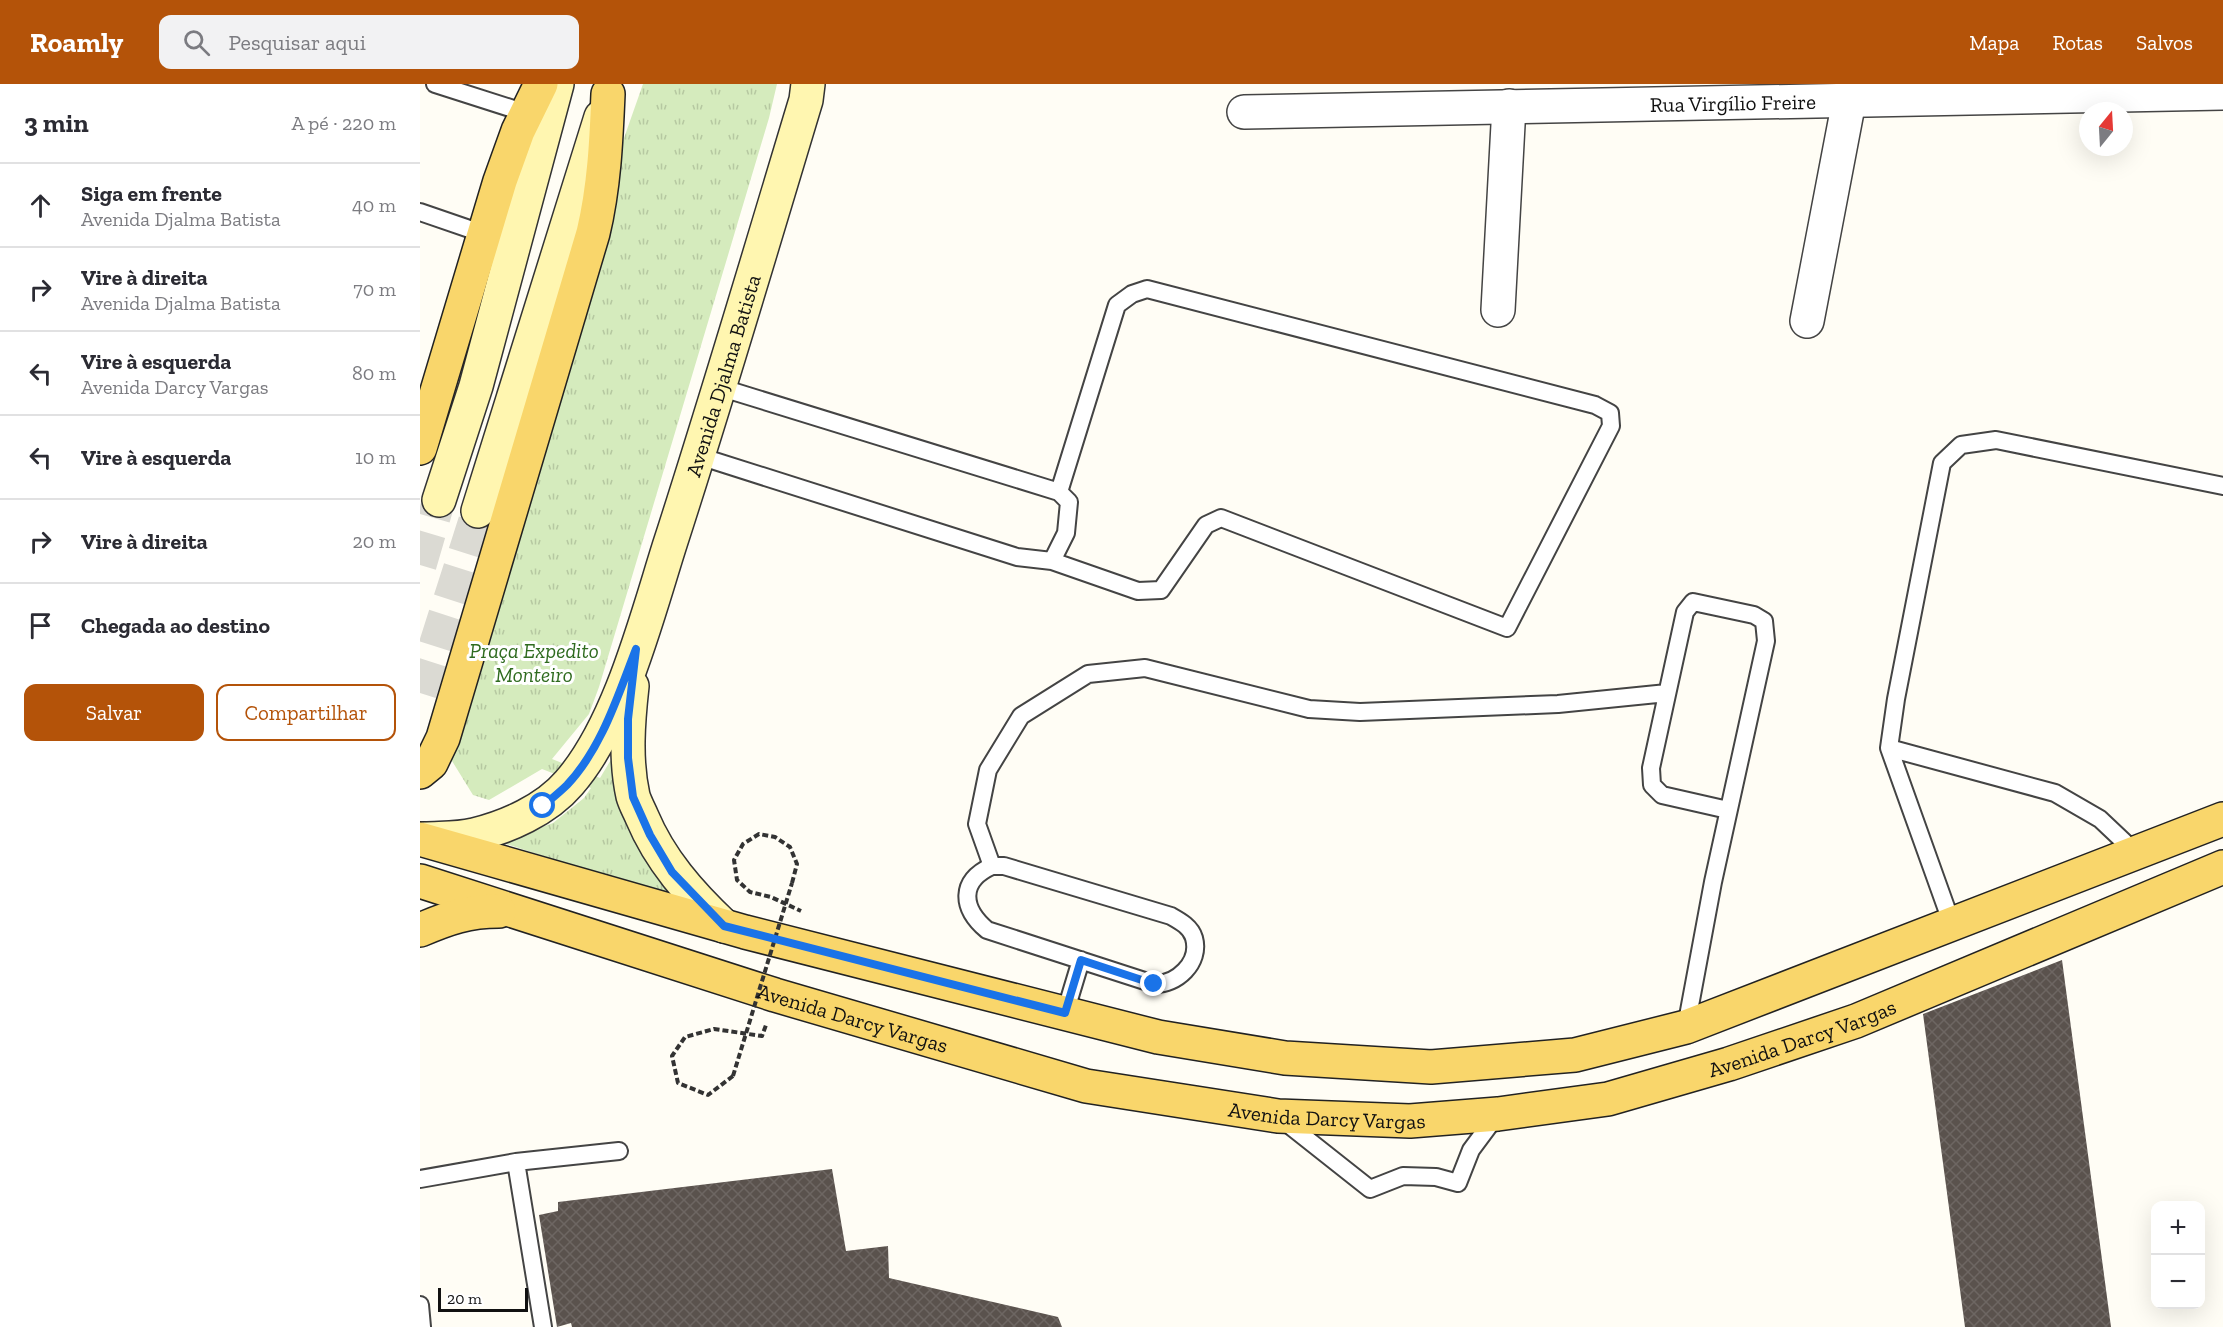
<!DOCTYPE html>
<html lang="pt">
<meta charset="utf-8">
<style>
body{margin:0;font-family:"Zilla Slab",serif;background:#f2f2f3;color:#2b2b33}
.controls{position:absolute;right:18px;bottom:18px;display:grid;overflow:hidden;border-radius:12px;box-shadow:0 6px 24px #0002}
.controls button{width:54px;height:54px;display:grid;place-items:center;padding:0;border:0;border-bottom:2px solid #e1e1e2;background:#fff;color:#2b2b33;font:30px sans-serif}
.compass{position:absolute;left:1659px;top:18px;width:54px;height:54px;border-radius:50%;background:#fff;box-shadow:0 6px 24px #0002;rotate:18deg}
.scale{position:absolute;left:18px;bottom:15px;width:90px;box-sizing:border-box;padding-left:6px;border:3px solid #111;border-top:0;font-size:16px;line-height:21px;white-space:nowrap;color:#111;-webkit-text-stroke:4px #fff;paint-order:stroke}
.stop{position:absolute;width:18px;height:18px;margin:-14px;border:4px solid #1a73e8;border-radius:50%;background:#fff}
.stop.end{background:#1a73e8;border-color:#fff;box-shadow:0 2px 6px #0008}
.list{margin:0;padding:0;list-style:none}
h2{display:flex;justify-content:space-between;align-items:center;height:78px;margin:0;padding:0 24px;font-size:26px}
h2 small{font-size:20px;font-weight:400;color:#7c7c81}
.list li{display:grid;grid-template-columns:39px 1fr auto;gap:18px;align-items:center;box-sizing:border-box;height:84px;padding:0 24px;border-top:2px solid #e1e1e2}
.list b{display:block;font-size:22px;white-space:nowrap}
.list p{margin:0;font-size:20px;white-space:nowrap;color:#7c7c81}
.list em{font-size:20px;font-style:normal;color:#7c7c81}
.actions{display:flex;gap:12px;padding:18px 24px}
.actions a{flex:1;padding:14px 0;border:2px solid #b45309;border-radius:12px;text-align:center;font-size:21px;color:#b45309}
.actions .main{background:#b45309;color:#fff}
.icon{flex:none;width:33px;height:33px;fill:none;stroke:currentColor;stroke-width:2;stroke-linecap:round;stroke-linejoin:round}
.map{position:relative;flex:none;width:1803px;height:1243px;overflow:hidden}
header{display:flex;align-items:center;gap:36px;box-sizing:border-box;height:84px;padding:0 30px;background:#b45309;color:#fff}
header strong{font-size:28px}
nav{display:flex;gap:33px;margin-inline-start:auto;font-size:21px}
.search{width:420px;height:54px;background:#f2f2f3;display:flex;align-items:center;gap:15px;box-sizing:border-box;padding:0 21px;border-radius:12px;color:#7c7c81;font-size:22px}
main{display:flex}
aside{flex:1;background:#fff}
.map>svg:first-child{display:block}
.park{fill:url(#park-tufts)}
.building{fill:url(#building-cross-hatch)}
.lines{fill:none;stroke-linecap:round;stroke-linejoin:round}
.secondary-tunnel{stroke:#dbdad3;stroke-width:33;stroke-dasharray:33 16;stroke-linecap:butt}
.lane-casing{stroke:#444;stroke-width:20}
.street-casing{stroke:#444;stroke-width:36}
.secondary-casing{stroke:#333;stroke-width:36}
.primary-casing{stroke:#222;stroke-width:36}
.path{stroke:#333;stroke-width:4;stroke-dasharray:6 3;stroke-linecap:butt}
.lane{stroke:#fff;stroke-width:16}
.street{stroke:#fff;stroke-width:33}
.secondary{stroke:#fff6b0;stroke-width:33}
.primary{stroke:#f9d66b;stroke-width:33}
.path-bridge{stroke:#333;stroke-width:4;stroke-dasharray:6 3;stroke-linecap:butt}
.route{stroke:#1a73e8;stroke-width:8}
.labels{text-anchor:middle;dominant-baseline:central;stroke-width:6;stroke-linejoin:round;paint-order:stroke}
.street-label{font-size:21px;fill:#111;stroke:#fff}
.park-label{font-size:21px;font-style:italic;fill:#2f6b1f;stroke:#fff}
</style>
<header>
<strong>Roamly</strong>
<div class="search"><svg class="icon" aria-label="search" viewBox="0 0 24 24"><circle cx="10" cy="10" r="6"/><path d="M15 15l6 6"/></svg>Pesquisar aqui</div>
<nav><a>Mapa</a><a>Rotas</a><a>Salvos</a></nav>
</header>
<main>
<aside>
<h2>3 min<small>A pé · 220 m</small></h2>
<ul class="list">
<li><svg class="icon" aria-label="ahead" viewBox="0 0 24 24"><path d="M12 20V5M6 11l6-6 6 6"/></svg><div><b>Siga em frente</b><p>Avenida Djalma Batista</p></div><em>40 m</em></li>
<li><svg class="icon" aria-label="right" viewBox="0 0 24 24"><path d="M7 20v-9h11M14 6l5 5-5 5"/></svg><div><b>Vire à direita</b><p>Avenida Djalma Batista</p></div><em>70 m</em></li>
<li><svg class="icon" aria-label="left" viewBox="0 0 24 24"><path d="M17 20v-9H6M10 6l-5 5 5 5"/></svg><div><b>Vire à esquerda</b><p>Avenida Darcy Vargas</p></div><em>80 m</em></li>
<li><svg class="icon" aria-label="left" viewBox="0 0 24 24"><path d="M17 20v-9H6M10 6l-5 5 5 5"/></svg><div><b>Vire à esquerda</b></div><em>10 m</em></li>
<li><svg class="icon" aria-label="right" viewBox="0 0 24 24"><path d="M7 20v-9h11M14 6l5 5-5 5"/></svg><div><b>Vire à direita</b></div><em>20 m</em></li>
<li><svg class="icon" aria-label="arrive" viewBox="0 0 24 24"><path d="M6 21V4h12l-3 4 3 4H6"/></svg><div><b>Chegada ao destino</b></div></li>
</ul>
<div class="actions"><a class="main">Salvar</a><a>Compartilhar</a></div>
</aside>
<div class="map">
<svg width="1803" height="1243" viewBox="0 0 1803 1243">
<defs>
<pattern id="park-tufts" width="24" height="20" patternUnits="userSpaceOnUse" patternTransform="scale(1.5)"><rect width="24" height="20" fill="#d5ebbd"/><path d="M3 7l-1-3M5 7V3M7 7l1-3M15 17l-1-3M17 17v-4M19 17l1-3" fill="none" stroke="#b6c8a1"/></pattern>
<pattern id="building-cross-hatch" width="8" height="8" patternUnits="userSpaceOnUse" patternTransform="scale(1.5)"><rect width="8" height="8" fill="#5a524d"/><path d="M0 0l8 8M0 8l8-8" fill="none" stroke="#6d6662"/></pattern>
</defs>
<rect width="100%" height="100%" fill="#fffdf5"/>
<path class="park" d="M223 0H357L349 34 179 603 169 630 132 675 180 694 201 659 264 818 80 758 133 739 164 714 171 704 122 685 69 716 53 711 24 664 172 145Z"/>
<path class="building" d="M1642 876 1691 1243H1545L1503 930Z
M412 1085 426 1167 468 1162 469 1194 638 1233 642 1243H152L151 1239 137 1243 119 1131 138 1127V1118Z"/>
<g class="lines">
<path class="secondary-tunnel" d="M0 481 19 416
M0 609 58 427"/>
<g class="lane-casing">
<path id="lane" d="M15 0 106 29
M0 128 64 150
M279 372 597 473 632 477 646 449 649 418 639 408 299 303
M632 477 718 507 741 506 786 441 801 434 1087 544 1191 342 1190 329 1175 321 727 205 712 210 697 221 639 408
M1469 664 1635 709 1680 735 1716 769
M572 782 557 740 568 686 601 632 668 590 725 584 889 625 940 628 1138 620 1247 609
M572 782H584L751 832C760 837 771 843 774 854 781 879 756 901 734 900L567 846C541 824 539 797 572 782Z
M1532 840 1469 664 1476 615 1522 379 1541 361 1576 356 1803 402
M645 929 661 876
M1266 943 1293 798 1346 557 1344 537 1334 531 1273 518 1265 528 1231 684 1232 701 1242 711 1308 726
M864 1037 950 1105 983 1092 1016 1093 1038 1099 1051 1066 1077 1031
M96 1078 123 1243
M0 1095 96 1078 199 1067
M0 1221 2 1243"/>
</g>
<g class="street-casing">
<g id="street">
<path id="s1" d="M824 28 1803 9"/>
<path d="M1078 226 1089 22"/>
<path d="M1387 237 1429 17"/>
</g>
</g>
<g class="secondary-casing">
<g id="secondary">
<path d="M19 416 56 302 137 0"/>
<path d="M58 427 181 33"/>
<path d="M212 602C208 638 205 676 213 712 215 719 219 726 222 733 240 776 270 810 304 842"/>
<path id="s2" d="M5 755C21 754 39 755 54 751 87 743 126 726 149 699 199 642 226 536 249 463 297 315 341 165 386 16L388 0"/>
</g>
</g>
<g class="primary-casing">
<g id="primary">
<path d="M0 364 80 97 98 47 121 0"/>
<path d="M0 688 11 679 23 654 173 149C184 103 186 57 188 10"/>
<path d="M0 755 325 848 738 953 865 974 1011 983 1155 971 1266 943 1803 735"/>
<path id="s3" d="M0 797 355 911 666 1002 858 1032 990 1037 1078 1030 1188 1015 1309 980 1436 937 1803 783"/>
<path d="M0 846C28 834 48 827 79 827"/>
</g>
</g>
<path class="path" d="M372 799 377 780 370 763 355 753 339 750 323 760 314 776 317 796 330 808 351 813 381 827
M313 992 288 1011 258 999 252 972 265 953 294 945 342 952 346 941"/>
<use href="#lane" class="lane"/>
<use href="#street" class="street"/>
<use href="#secondary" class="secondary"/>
<use href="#primary" class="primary"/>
<path class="path-bridge" d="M313 992 372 799"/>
</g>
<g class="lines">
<path class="route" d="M123 722C131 715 140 708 147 701 182 664 198 611 216 565L208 635V674L213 713 230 751 252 788 304 842 645 929 661 876 734 900"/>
</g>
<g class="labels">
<g class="street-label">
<text stroke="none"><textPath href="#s1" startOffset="489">Rua Virgílio Freire</textPath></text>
<text stroke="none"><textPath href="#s2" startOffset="597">Avenida Djalma Batista</textPath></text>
<text stroke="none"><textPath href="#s3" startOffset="454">Avenida Darcy Vargas</textPath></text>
<text stroke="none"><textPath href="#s3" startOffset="1426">Avenida Darcy Vargas</textPath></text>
<text stroke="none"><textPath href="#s3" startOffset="940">Avenida Darcy Vargas</textPath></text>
</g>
<g class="park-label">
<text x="114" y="566">Praça Expedito<tspan x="114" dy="24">Monteiro</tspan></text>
</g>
</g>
</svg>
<div class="controls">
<button>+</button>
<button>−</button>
</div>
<svg class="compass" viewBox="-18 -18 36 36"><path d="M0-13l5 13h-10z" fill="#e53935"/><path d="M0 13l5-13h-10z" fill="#7c7c81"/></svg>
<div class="scale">20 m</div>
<div class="stop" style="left:123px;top:722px"></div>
<div class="stop end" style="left:734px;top:900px"></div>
</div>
</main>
